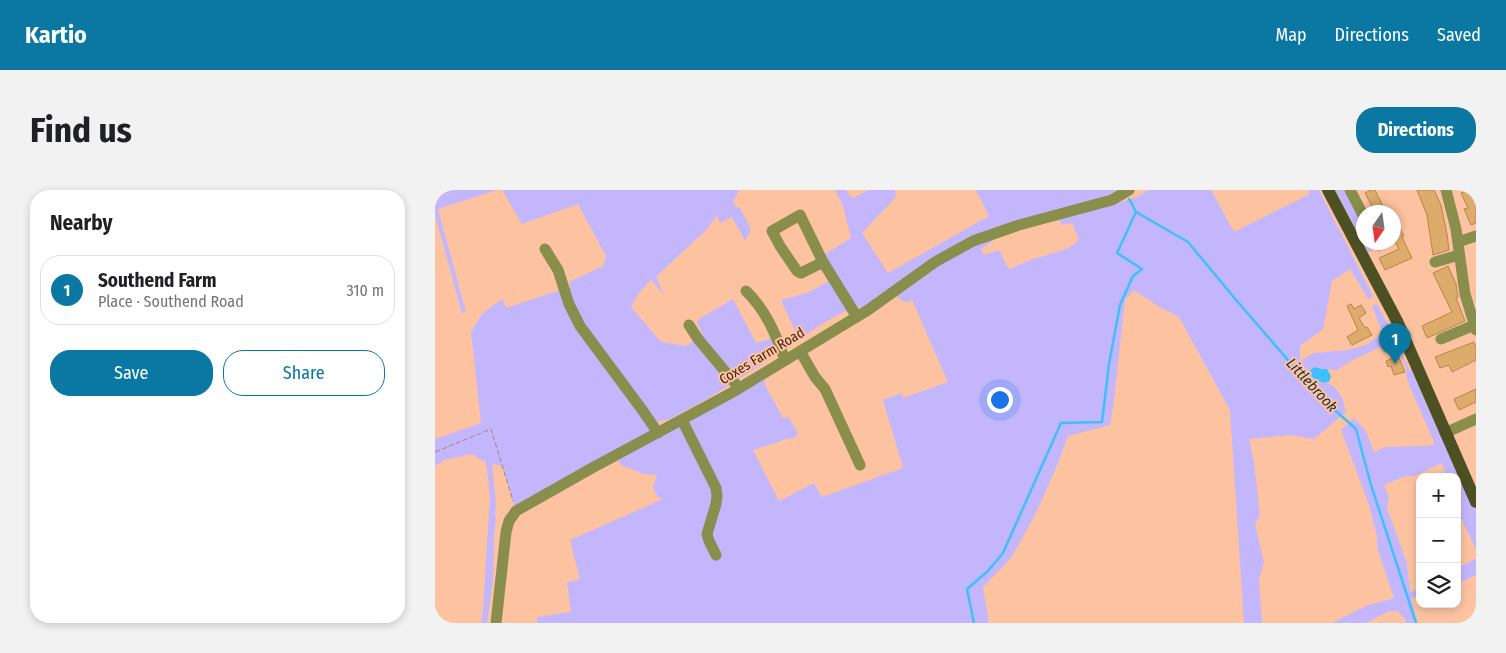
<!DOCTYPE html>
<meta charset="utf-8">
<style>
body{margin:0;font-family:"Fira Sans Condensed",sans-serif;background:#f2f2f2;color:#202124}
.controls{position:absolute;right:15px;bottom:15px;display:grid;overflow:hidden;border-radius:10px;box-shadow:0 2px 8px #0003}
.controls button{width:45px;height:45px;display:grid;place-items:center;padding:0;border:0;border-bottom:1px solid #e0e0e0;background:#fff;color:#202124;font:25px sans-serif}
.compass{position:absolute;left:921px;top:15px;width:45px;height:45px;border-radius:50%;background:#fff;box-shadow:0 2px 8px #0003;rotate:193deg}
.you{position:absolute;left:564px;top:209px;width:18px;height:18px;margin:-12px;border:4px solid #fff;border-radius:50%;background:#1a73e8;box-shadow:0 0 0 8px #1a73e833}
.badge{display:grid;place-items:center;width:32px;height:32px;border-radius:50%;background:#0a78a2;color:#fff;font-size:16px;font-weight:700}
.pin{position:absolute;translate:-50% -41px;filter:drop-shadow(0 1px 2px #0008)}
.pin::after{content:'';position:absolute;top:26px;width:18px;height:15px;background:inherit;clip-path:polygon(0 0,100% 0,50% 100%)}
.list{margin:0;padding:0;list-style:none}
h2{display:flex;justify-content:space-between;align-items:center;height:65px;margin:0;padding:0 20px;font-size:21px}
h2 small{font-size:16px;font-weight:400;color:#757577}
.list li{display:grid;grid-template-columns:32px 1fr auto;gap:15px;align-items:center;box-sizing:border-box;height:70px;margin:0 10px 10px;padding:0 10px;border:1px solid #e0e0e0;border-radius:20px}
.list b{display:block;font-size:19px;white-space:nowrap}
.list p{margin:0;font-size:16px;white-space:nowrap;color:#757577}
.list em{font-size:16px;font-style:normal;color:#757577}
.actions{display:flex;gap:10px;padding:15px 20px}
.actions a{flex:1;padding:11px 0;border:1px solid #0a78a2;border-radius:20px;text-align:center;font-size:18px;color:#0a78a2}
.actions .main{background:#0a78a2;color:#fff}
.icon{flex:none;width:28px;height:28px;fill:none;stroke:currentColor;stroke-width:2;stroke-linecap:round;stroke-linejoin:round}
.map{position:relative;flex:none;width:1041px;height:433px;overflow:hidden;border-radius:20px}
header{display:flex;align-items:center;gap:30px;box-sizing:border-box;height:70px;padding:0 25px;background:#0a78a2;color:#fff}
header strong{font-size:24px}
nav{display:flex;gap:28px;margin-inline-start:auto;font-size:18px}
.intro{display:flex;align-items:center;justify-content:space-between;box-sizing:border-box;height:120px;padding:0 30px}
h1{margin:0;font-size:35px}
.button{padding:12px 22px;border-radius:20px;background:#0a78a2;color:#fff;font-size:18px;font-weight:700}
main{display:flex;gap:30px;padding:0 30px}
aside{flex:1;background:#fff;border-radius:20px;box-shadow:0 2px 8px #0003}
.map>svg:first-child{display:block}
.green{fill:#c3b6fd}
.water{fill:#3dc0fb}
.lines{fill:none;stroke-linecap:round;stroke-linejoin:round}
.stream{stroke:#3dc0fb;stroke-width:2.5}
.building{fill:#ddab6b;stroke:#b68646}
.path{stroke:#ae8166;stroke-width:1;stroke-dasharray:5 2.5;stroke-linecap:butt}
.minor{stroke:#898e4c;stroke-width:11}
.major{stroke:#4d5022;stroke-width:12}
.labels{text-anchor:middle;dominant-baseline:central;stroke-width:4;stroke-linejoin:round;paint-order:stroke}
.street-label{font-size:14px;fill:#422716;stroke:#fdc3a1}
.water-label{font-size:15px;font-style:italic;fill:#192e39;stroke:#fdc3a1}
</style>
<header>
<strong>Kartio</strong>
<nav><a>Map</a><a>Directions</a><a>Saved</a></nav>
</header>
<div class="intro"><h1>Find us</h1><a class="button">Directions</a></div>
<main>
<aside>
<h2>Nearby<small></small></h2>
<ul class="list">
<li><span class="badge">1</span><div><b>Southend Farm</b><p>Place · Southend Road</p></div><em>310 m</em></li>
</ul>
<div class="actions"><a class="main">Save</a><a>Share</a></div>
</aside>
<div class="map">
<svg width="1041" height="433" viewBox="0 0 1041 433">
<rect width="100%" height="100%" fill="#fdc3a1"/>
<path class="green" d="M0 0H62L3 19 31 122 27 123 0 25Z
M67 0H304L298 12 301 17 305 18 316 39 310 51 297 27 285 33 282 25 272 39 221 87 229 105 216 90 203 104 196 117 226 152 251 156 268 144 262 133 264 129 298 109 321 153 337 148 344 161 332 168 329 173 272 209 235 229 224 231 208 250 337 184 330 189V195L348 228 353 227 363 243 360 248 350 249 341 253 318 260 344 311 379 293 387 307 468 278 448 210 467 203 468 208 513 192 477 110 471 113 457 103 426 117C413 115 377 141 364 149L346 110 372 103 398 89 386 67 416 48 408 16 400 0H411L414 5 418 8 434 0H459L461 4 460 8 427 43 453 83 554 26 541 0H687L643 18 556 46 558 51 546 59 549 65 564 60 574 79C586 74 599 68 612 65 624 61 634 60 644 50L637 33 626 35 624 26 677 15 704 6 714 0H776L799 42 875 4 873 0H884L938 106 934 110 915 79 897 91 888 139 865 156V171L879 163 914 160 931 155 945 145 946 139 937 116 942 114 959 146 943 158 916 171 902 180 886 179 874 181C882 195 893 190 901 199 907 205 909 214 911 222L879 249 855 245 814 249 819 272 825 325 820 334 829 372 824 389 827 433H809L795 220 744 127 723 116 699 100 690 110 679 211 675 235 633 246 624 271 600 325 576 368 548 397 554 433H102V427L136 422 132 393 145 389 135 350 228 309 222 306 218 297 222 285 209 284 186 275 180 266 81 321 67 276 57 274 61 314 60 324 61 327 59 347 58 392 52 433H46L48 420 55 306 51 272 36 264 10 270 0 276V249L46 233 36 142 47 124 67 109 71 118 135 97 134 92 168 76 171 66 143 14 87 34Z
M900 0H910L928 36V52L936 53 940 59 933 62Z
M965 159 974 179 977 181 1011 258 1041 320V360L1022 319V287H1011L1007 273 979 286H971L949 295 954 307 952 318 972 373 975 402 985 398V405L976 409 983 433H971L970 429 962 421 952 422 931 433H897L931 416 959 408 942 357V346L934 315 906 240 919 228 931 241 939 262 951 257 991 256 1000 254 974 195 971 185 972 181 963 160Z
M1041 368V385L1022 394V379Z"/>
<path class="water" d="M880 177 886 179H892L896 186 894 192C885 194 879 189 873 182Z"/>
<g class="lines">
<path class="stream" d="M694 9 701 22 753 52 802 111 884 206 921 239 936 295 981 433
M539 433 532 399 553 381 568 363 626 233 667 232 674 174 685 115 698 86 707 79 682 63 701 22"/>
</g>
<path class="building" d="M936 0H940L951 22H940L930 3Z
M982 0H999L1006 15 1012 44 1014 60 998 65 992 25Z
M1033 0H1037L1038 3 1041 2V33L1036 35 1029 19 1033 18 1026 3Z
M958 25 969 46 967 47 977 68 950 80 944 68 964 59 958 48Z
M1013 76 1021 94 1023 107 1021 108 1030 131 992 148 987 136 1017 122 998 83Z
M916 114 919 119 926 115 931 123 924 128 930 138 932 137 937 145 917 155 912 147 923 140 912 116Z
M1039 152 1041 157V170L1017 182 1014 175 1005 178 1000 167Z
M963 165 970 182 959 185 956 176 953 177 951 171 956 169V168Z
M1041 199V212L1024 220 1019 209Z"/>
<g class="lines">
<path class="path" d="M0 262 56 239 78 311"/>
<path class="minor" d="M915 0 928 25
M1011 0 1021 39 1030 104 1041 140
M943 52 944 55
M1023 52 1041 46
M110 59 123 80 134 114 145 136 208 221 223 243
M388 72 365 25 337 41 345 56 362 81 366 83 388 72 422 127
M1000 72 1024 65
M311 101C331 120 341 145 350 170
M254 135 263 149 304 198
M1006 149 1039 135
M365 161 380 187 390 199 425 275
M247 230 281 298 282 306 281 314 272 344 274 351 281 365
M1010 243 1041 229
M61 433 71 342 74 331 81 321 157 278 298 202 433 120 500 72 538 51 584 35 677 10 694 0"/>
<path class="major" d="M893 0 962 131 1041 312"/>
</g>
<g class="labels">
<g class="street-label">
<text transform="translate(327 166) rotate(-31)">Coxes Farm Road</text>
</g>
<g class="water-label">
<text transform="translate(877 195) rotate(47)">Littlebrook</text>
</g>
</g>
</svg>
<div class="controls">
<button>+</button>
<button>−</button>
<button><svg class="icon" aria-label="layers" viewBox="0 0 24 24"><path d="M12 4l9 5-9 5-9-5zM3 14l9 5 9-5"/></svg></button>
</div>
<svg class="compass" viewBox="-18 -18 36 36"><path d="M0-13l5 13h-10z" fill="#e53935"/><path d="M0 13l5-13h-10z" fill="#757577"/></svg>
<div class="you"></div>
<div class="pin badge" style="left:960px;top:174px">1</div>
</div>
</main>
